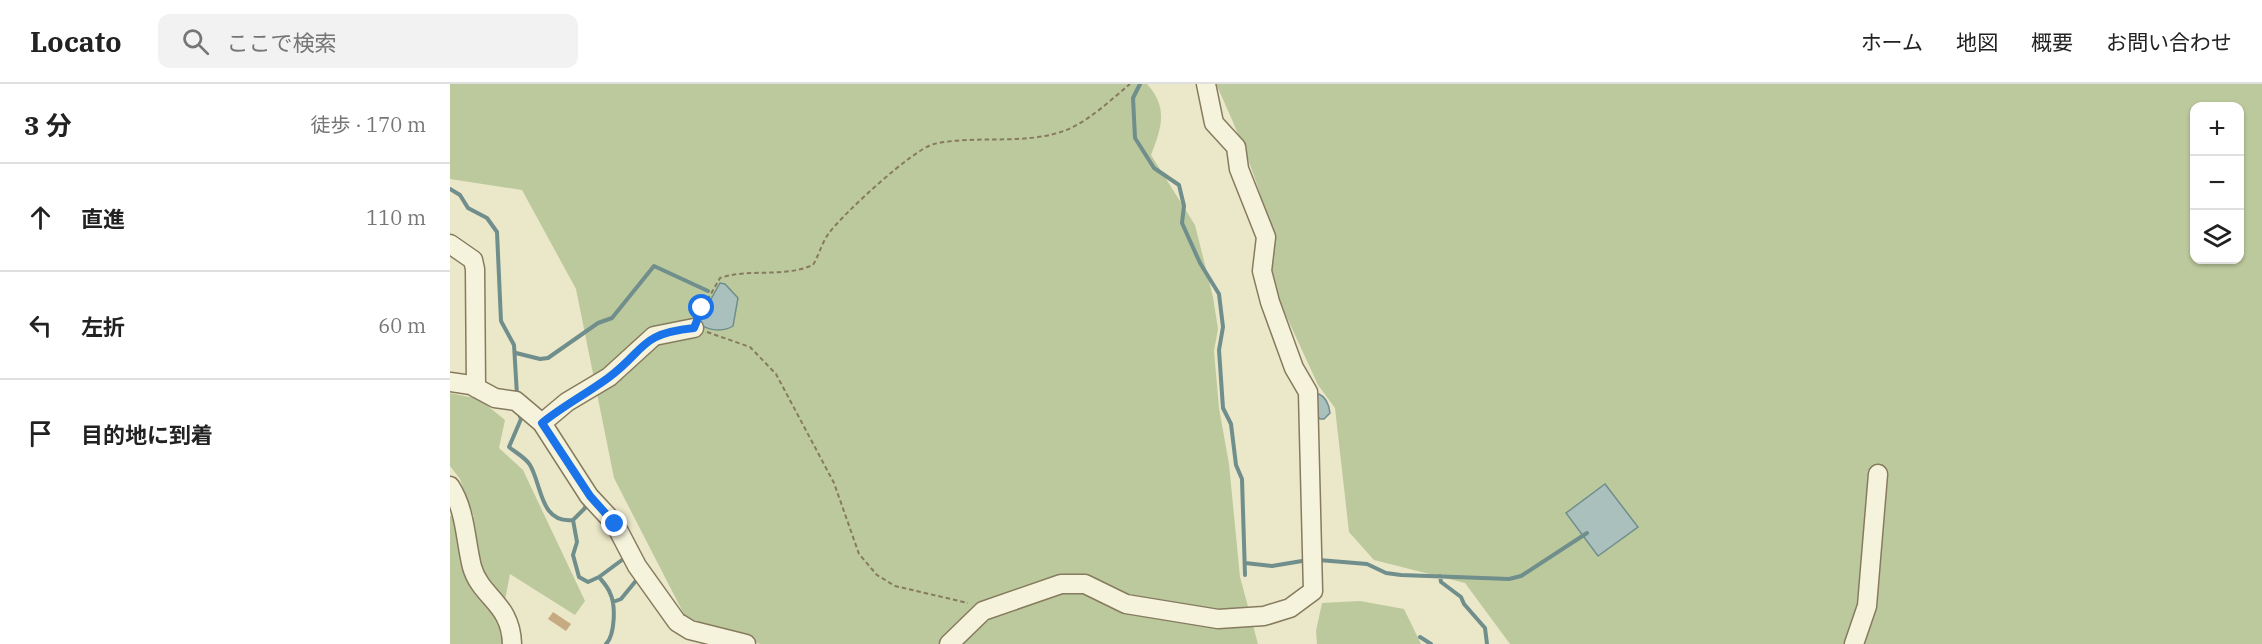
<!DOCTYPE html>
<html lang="ja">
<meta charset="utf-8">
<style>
body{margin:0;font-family:"IBM Plex Serif","Noto Sans JP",serif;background:#f2f2f2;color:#222}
.controls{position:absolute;right:18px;top:18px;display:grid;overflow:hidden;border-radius:12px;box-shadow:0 2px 4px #0004}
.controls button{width:54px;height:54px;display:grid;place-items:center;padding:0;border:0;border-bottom:2px solid #e0e0e0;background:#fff;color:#222;font:30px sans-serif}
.stop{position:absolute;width:18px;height:18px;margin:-14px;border:4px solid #1a73e8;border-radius:50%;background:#fff}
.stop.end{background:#1a73e8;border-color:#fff;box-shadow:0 2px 6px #0008}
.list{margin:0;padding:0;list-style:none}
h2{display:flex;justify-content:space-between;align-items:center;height:78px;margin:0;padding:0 24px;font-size:26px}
h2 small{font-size:20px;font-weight:400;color:#767676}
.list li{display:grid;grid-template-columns:39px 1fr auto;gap:18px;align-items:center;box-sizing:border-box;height:108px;padding:0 24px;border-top:2px solid #e0e0e0}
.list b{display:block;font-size:22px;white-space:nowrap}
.list em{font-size:20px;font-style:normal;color:#767676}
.icon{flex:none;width:33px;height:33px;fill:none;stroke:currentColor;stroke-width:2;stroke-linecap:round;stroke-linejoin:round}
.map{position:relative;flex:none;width:1812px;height:560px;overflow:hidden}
header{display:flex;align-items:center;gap:36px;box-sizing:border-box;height:84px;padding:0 30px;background:#fff;border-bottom:2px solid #e0e0e0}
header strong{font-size:28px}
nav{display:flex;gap:33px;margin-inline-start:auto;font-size:21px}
.search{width:420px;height:54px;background:#f2f2f2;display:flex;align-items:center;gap:15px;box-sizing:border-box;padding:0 21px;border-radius:12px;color:#767676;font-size:22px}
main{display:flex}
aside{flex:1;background:#fff}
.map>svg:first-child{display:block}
.green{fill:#bcc99d;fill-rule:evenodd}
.water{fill:#a9c0bd;stroke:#708e8c;stroke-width:1.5}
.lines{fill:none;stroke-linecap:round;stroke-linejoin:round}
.stream{stroke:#708e8c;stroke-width:4}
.building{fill:#c6ab82}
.minor-casing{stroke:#867b5f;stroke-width:21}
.path{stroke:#867b5f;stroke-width:2;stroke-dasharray:4.5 3;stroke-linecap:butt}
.minor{stroke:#f6f3dc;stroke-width:18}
.route{stroke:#1a73e8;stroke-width:8}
</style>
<header>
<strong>Locato</strong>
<div class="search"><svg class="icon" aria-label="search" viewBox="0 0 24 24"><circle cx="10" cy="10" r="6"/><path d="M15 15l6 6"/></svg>ここで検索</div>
<nav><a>ホーム</a><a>地図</a><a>概要</a><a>お問い合わせ</a></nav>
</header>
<main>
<aside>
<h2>3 分<small>徒歩 · 170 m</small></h2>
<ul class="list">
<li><svg class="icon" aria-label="ahead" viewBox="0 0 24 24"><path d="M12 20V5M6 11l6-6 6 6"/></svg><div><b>直進</b></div><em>110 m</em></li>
<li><svg class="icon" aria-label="left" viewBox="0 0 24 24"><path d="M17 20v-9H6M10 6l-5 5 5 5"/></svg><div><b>左折</b></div><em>60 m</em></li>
<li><svg class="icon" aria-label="arrive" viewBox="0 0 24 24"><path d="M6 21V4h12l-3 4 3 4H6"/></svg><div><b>目的地に到着</b></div></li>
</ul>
</aside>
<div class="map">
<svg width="1812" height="560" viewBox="0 0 1812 560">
<rect width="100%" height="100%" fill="#ebe7c9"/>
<path class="green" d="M0 0H697C719 24 711 45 701 71L745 141 763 213 768 245 764 267 769 324 779 380 790 493 808 560H310L291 552 238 538 164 394 126 205 72 106 0 95Z
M766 0H1812V560H1060L1015 499 924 476 899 448 885 324 868 301 822 201C819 184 825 165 821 149 809 98 788 48 766 0ZM1744 22H1790V176H1744Z
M0 309 29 315 55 336 49 364 73 386 135 517 125 531 60 490 51 537 63 560H0V432L24 433 10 395 0 382Z
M910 517 954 525 971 560H867L866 547 872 519Z"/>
<path class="water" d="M270 199 275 200 288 214 283 242C274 248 259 247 250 240V235Z
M869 310C876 313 879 321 880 329L874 335H870L865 330 866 311Z
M1155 400 1188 443 1148 472 1116 429Z"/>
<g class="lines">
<path class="stream" d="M690 0 683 14 685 54 704 84 729 101 734 122 732 139 750 179 769 210 773 243 769 266 773 324 781 340 786 381 792 395 795 491
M0 105 10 111 18 124 37 134 47 148 51 237 64 261 67 311
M66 269 90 275 98 274 148 239 162 234 204 182 258 207
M68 327 71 335 59 363C65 368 76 374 80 381 92 401 90 440 123 436L127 458 123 471 129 493 138 498 149 493C153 498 158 503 160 509 166 521 165 551 156 560
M123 436 135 424 136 418
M869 476 917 480 936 489 951 491 1059 495 1071 492 1137 449
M795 479 822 482 858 476
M990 492 991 498 1011 513 1014 520 1035 544 1037 560
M149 493 176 473
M163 518 171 515 189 493
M970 553 981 560"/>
</g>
<path class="building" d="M103 528 121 540 116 547 98 535Z"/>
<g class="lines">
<g class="minor-casing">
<path id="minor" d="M0 160 23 176 25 185 26 304
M0 298 21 301 45 314 66 317 92 339 117 318 159 293 204 252 244 244
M92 339 139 412 165 440 187 482 227 538 240 546 296 560
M0 402C16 427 15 455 22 483 31 514 61 519 62 560
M499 560 533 527 611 500H635L676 520 768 535 814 532 840 524 863 507 858 308 844 284 820 218 812 187 816 153 789 85 786 63 764 39 756 0
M1404 560 1417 522 1428 390"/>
</g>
<path class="path" d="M250 229 270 194C300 184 333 194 363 181 369 171 372 158 379 149 393 130 463 65 484 60 528 50 579 63 621 44 642 34 662 15 680 0
M257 248 300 263 326 290 384 399 409 470 427 491 445 502 518 519"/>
<use href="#minor" class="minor"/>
</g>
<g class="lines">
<path class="route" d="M165 440 140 412 92 339C113 322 136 310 158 294 197 265 188 250 244 244L252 224"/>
</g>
</svg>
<div class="controls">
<button>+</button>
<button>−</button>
<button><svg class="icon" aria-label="layers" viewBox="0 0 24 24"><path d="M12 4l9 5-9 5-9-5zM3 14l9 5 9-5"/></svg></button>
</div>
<div class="stop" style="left:252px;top:224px"></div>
<div class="stop end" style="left:165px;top:440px"></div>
</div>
</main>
